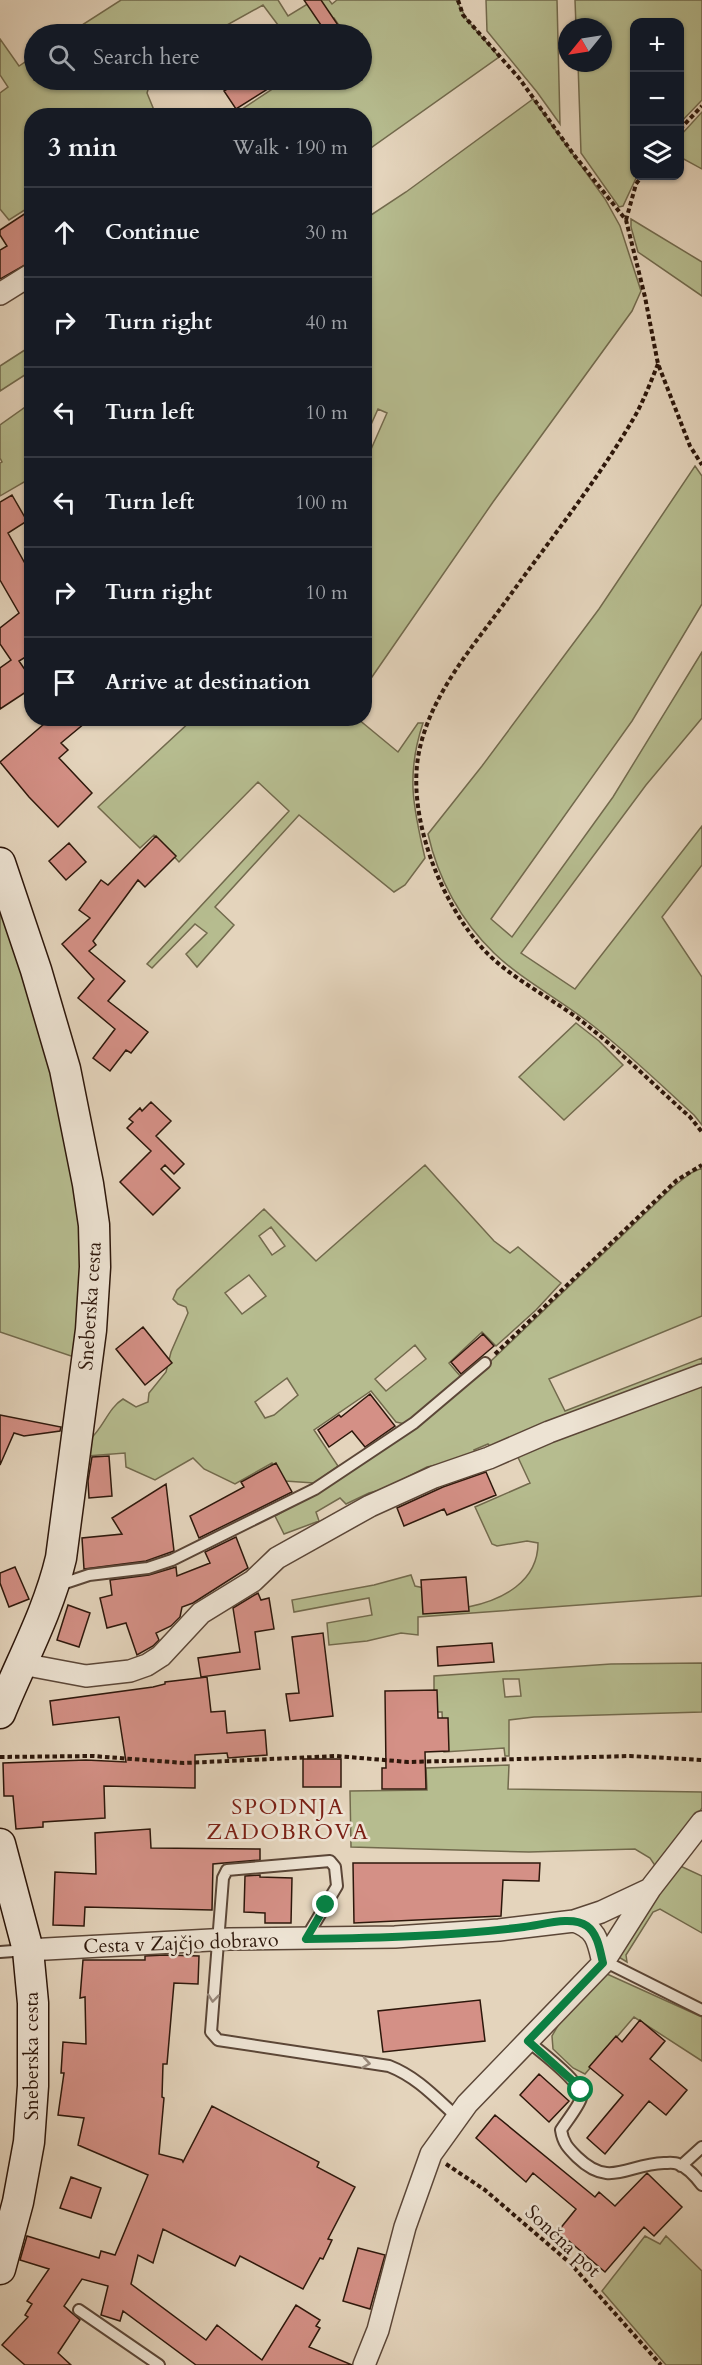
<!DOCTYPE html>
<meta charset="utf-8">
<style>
body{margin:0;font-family:Cardo,serif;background:#242831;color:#f1f3f6}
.controls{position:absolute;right:18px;top:18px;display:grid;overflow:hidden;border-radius:12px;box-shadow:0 2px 4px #0004}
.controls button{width:54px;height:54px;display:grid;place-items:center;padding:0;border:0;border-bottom:2px solid #363941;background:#171b24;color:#f1f3f6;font:30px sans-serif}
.compass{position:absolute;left:558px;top:18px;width:54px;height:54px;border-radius:50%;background:#171b24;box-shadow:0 2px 4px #0004;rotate:240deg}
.stop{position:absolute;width:18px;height:18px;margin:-14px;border:4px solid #0b8043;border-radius:50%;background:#fff}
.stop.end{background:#0b8043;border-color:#fff;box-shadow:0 2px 6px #0008}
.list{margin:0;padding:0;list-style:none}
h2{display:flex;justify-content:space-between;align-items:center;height:78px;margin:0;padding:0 24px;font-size:26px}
h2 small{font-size:20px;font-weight:400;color:#9ea1a6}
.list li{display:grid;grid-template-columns:39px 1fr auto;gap:18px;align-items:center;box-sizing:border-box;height:90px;padding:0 24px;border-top:2px solid #363941}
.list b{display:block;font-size:22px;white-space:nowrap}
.list em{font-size:20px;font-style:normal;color:#9ea1a6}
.icon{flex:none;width:33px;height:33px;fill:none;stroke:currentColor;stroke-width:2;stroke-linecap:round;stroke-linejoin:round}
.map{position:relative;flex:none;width:702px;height:2365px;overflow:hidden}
.search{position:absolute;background:#171b24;box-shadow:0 2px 4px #0004;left:24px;top:24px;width:348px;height:66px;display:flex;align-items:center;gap:15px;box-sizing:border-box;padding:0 21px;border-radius:33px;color:#9ea1a6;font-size:22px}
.panel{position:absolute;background:#171b24;box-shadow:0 2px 4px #0004;left:24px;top:108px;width:348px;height:618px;border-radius:24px}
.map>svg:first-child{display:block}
.green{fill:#b6bc8f;stroke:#726a4d;stroke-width:1.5;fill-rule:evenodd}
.building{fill:#d49086;stroke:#2d170b;stroke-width:1.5}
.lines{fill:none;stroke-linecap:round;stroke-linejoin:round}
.lane-casing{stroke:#5b4637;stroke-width:14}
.street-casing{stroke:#5b4637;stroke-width:24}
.secondary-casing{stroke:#2d170b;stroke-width:33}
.path{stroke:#2d170b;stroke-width:4;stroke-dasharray:4.5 3;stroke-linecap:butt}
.lane{stroke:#ede3d3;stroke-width:10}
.street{stroke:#ede3d3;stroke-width:21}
.secondary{stroke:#ede3d3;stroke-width:30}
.oneway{stroke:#978779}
.route{stroke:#0b8043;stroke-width:8}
.labels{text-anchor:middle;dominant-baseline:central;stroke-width:5;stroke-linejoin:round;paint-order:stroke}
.street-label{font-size:20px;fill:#2d170b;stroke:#ede3d3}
.quarter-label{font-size:22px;letter-spacing:1.5px;fill:#7a1f14;stroke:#ede3d3}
</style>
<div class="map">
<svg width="702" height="2365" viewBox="0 0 702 2365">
<rect width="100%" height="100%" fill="#e4d4bc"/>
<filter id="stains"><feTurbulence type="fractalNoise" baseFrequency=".00333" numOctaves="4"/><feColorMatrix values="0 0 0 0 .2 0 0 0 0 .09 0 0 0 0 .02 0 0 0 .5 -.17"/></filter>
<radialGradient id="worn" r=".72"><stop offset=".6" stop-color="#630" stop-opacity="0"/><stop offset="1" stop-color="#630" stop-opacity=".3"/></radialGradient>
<path class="green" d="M121 0H278L288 16 314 0H329L332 4 337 0H456L468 21 499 57 365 152 364 116H238L236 113 286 80H362V34H345L334 18 307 34H282L278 25 263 5 211 34H68Z
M486 0H557L560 124 537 92 487 31Z
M575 0H702V100L680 123V22H634V176H637L623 206 619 207 581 153 578 63H603V27H576Z
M0 39 19 66 34 56V80H151L147 93 156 115 32 116 31 206 9 220 0 209V93L8 87 0 75Z
M533 99 605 199 620 226 641 291 632 311 493 502 365 687V463L387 413 378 409 365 438V219L406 192Z
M702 112V169L680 157V136Z
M631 219 702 262V296L638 252 631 227Z
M31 346V371L0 391V366Z
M31 403V478L0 496V463L2 462 0 458V425Z
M695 466 702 476V604L632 721 491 919 512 937 613 797 702 652V718L646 785 521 953 575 989 702 826V865L662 917 702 977V1125L694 1115C659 1083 625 1050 587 1021 557 998 521 979 494 953 461 921 438 879 428 834L482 766 599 609Z
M193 719H358L398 752 418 723H423C406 774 413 807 425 858L405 885 394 892 299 815 215 907 234 925 197 967 186 954 207 933 195 924 152 968 147 964 289 811 258 782 179 862 154 835 140 848 98 807Z
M0 889 55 1070 84 1245 74 1357 0 1332Z
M576 1023 599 1041 623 1065 564 1120 519 1077Z
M425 1165 494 1241 510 1253 518 1247 561 1283 536 1310 496 1346 482 1332 449 1363 461 1377 405 1424 396 1422 371 1391 314 1430 338 1466 314 1483 285 1481 272 1463 235 1484 204 1469 193 1458 155 1480 126 1467 125 1453 87 1456 89 1440C103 1429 108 1408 123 1399L136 1407 148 1402 149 1393 166 1372 171 1352 188 1313 186 1307 178 1304 173 1299 177 1290 264 1209 316 1261ZM271 1227 285 1246 272 1255 259 1236ZM249 1275 266 1296 242 1314 225 1293ZM415 1345 426 1359 386 1391 375 1379ZM287 1378 298 1395 274 1415 265 1418 255 1402Z
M702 1168V1316L549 1379 565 1411 702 1358V1369L493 1450 488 1444 474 1450 477 1456 427 1467 384 1489 369 1493 346 1504 340 1498 316 1512 319 1521 284 1534 275 1516 319 1491 470 1381 674 1186 691 1173Z
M702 1379V1596L418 1617V1635L401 1633 367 1641 329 1645 327 1623 372 1615 369 1598 294 1612 292 1600 374 1585 411 1575 415 1586 429 1589 468 1607C502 1600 538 1582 538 1543L527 1541 497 1546 492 1544 475 1507 530 1483 515 1451Z
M702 1663V1712L534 1717 509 1720V1756H505L504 1748 444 1752 442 1712H434V1676L611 1664ZM503 1679H519L521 1696 505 1697Z
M509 1765 508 1789 702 1792V1808L698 1814 656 1867 650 1858 635 1849 529 1852 351 1847 350 1791 427 1790 426 1768Z
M676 1864 702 1876V1933L660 1909 653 1912 626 1955 627 1962 617 1956Z
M607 1974 702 2017V2061L634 2017 585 2074 573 2068 553 2049 552 2036 560 2022Z
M645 2236 660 2244 666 2236 702 2271V2365H666L602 2291Z"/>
<path class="building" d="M304 0H321L344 34H327Z
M241 80H282L236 109 224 91Z
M32 209V261L0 279V250L7 246 0 235V230Z
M12 495 27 521 8 533 32 576V653L19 661 32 680V688L0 709V668L11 660 0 644V628L19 613 0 580V502Z
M51 718H91L61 743 68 750 59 758 92 793 58 827 29 797 0 762Z
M156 836 176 856 145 887 138 880 93 941 96 945 89 951 125 981 108 1001 148 1032 131 1053 126 1050 110 1071 93 1058 115 1029 78 998 94 979 62 944 90 918 79 910 101 880 108 885Z
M69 843 86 862 66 880 49 861Z
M151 1102 171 1121 156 1136 184 1164 174 1174 165 1165 161 1169 180 1188 153 1215 120 1182 151 1151 127 1128 133 1122 129 1119 140 1108 142 1111Z
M143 1327 172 1363 145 1385 116 1349Z
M483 1334 494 1346 461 1374 451 1362Z
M370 1394 395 1426 365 1447 352 1431 329 1447 318 1430 339 1415 341 1417Z
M0 1415 61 1427 60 1431 24 1436 14 1433 0 1465Z
M109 1456 112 1496 89 1498 88 1481 92 1457Z
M276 1463 292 1492 199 1538 190 1516 244 1487 241 1482Z
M486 1472 496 1495 447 1515 444 1509 404 1526 397 1508 443 1487Z
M166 1484 174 1551 146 1561 84 1569 82 1538 122 1534 112 1518Z
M236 1537 248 1568 193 1603 182 1607 180 1617 171 1626 156 1633 159 1640 153 1646 137 1655 126 1623 107 1628 100 1598 112 1595 110 1580 149 1575 176 1567 177 1576 210 1563 205 1552Z
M15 1567 29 1599 9 1607 0 1583V1573Z
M466 1577 469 1611 423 1614 421 1580Z
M258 1593 261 1600 269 1598 274 1629 255 1632 260 1669 201 1677 198 1658 240 1652 233 1608Z
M68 1605 90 1613 79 1647 57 1640Z
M323 1633 333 1716 290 1721 286 1694 299 1693 292 1637Z
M492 1643 494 1662 438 1666 437 1647Z
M207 1677 211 1712 225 1711 227 1733 265 1730 267 1755 228 1758 227 1753 195 1755V1788L104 1786 105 1818 43 1822V1827L16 1829 13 1796H4L3 1763 86 1760 126 1762 119 1717 53 1725 50 1701 153 1687 165 1684V1682Z
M437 1690 438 1718H448L449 1751 425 1752 426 1789H382V1768H386L385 1691Z
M303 1759H341V1787H303Z
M150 1829 151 1848 260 1849V1860L213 1864 212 1910 85 1907 84 1926 53 1925 55 1872 96 1874 95 1833Z
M353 1863H540L539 1881 503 1880 501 1916 354 1923Z
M260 1875V1877L292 1878 291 1923H265V1913L244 1912 245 1876Z
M165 1955 199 1956 198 1984 174 1983 167 2064H163L162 2097 164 2098 159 2154 182 2160 183 2162 212 2106 319 2162 317 2167 355 2187 328 2239 332 2240 323 2259 320 2258 303 2289 240 2256 235 2266 163 2229 153 2263 138 2255 131 2284 206 2340 217 2325 262 2360 296 2305 320 2320 316 2326 320 2328 309 2347 352 2365H196L123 2311 120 2321 101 2315 108 2286 82 2279 64 2306 80 2320 58 2353 71 2365H25L2 2345 28 2317 25 2315 32 2304 27 2301 49 2269 20 2260 27 2236 99 2258 101 2251 115 2255 148 2175 78 2145 84 2118 58 2115 64 2073H61L63 2042 86 2044 85 1997 80 1998 83 1960H145V1956Z
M480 2000 485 2041 383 2052 378 2011Z
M640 2020 665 2041 650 2059 687 2090 666 2115 649 2101 605 2154 587 2138 623 2095 589 2067 616 2036 622 2042Z
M539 2074 569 2101 549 2122 520 2095Z
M495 2115 595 2197 599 2192 615 2206 647 2173 682 2207 654 2236 644 2227 605 2272 569 2241 566 2244 555 2235 576 2209 533 2173 526 2182 476 2138Z
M71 2177 101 2188 91 2218 60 2208Z
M358 2248 385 2255 370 2309 343 2301Z"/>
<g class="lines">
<g class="lane-casing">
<path id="lane" d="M59 1585 89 1575 148 1568 172 1560 315 1489 414 1423 485 1363
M306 1938 337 1886 335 1867 330 1861 227 1870 223 1878 211 2032 218 2040 389 2066C417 2077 435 2097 457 2117
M0 1952 27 1950
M604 1961 702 2010
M528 2041C539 2051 584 2083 581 2098 579 2106 566 2122 561 2130 563 2143 568 2148 577 2157 610 2189 627 2164 664 2163 668 2163 674 2162 678 2164 687 2167 696 2177 702 2185
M681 2166 702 2147
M79 2310 159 2365"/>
</g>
<g class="street-casing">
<path id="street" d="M0 294 32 274
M22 1664 86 1676 130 1671 147 1665 161 1656 201 1613 253 1581 277 1558 370 1506 434 1477 489 1458 549 1432 702 1375
M574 1921C597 1929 598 1941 603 1963
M28 1950 229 1939 395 1937 499 1930 574 1921 601 1912 650 1889 702 1822
M364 2365 378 2330 405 2227 431 2154 467 2104 603 1963 650 1889"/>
</g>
<g class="secondary-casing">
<path id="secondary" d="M0 863 36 970 65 1069 88 1184 94 1225 95 1267 91 1330 61 1558C48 1613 21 1661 0 1713
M0 1844 28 1950 33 2003V2086L29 2142 18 2202 0 2269"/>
</g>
<path class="path" d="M458 0 463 15 519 78 574 155 626 220 645 297 658 364 690 446 702 465
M680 129 702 106
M626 220 636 184 642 176
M658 364C651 381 644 400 635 416 599 478 553 536 511 594 477 642 431 692 419 752 406 816 441 904 485 951 513 980 552 998 584 1023 621 1052 655 1086 690 1117L702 1132
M495 1354 677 1180 702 1165
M0 1757 93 1756 184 1763 336 1756 408 1762 630 1756 702 1760
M446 2164 485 2190 570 2263 661 2365"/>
<use href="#lane" class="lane"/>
<use href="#street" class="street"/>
<use href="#secondary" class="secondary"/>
</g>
<defs><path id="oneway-chevron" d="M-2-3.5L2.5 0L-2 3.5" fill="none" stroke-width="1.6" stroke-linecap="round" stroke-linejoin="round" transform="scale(1.5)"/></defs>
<g class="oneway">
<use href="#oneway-chevron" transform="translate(213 1998) rotate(96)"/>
<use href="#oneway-chevron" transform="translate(366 2063) rotate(9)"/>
</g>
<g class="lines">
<path class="route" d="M326 1905 306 1939C379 1938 452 1936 524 1927 542 1925 572 1915 587 1926 598 1934 600 1951 603 1963L528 2041 574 2082 581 2090"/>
</g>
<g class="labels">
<g class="street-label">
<text transform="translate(90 1306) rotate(-86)">Sneberska cesta</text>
<text transform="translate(181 1943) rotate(-2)">Cesta v Zajčjo dobravo</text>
<text transform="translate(31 2056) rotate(-90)">Sneberska cesta</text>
<text transform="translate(563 2241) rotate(43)">Sončna pot</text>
</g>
<g class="quarter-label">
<text x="288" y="1807">SPODNJA<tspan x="288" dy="25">ZADOBROVA</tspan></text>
</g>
</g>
<rect width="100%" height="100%" filter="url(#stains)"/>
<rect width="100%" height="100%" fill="url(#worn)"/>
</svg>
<div class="controls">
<button>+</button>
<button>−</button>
<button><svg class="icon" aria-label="layers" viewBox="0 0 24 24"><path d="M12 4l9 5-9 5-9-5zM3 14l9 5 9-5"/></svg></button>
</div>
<svg class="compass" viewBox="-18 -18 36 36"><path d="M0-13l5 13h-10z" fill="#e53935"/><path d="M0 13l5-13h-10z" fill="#9ea1a6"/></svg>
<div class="stop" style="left:581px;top:2090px"></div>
<div class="stop end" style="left:326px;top:1905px"></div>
<div class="search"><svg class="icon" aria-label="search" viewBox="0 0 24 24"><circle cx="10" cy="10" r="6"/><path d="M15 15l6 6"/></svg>Search here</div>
<section class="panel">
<h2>3 min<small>Walk · 190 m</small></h2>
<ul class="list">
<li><svg class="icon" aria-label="ahead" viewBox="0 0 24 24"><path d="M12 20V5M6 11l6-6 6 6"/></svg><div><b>Continue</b></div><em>30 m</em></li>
<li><svg class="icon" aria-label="right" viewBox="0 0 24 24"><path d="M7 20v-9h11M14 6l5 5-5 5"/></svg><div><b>Turn right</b></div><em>40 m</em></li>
<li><svg class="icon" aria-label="left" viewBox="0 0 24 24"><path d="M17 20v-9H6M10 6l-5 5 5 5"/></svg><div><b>Turn left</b></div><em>10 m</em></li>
<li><svg class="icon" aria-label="left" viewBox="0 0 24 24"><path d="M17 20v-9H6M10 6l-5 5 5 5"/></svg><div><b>Turn left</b></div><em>100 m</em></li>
<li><svg class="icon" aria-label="right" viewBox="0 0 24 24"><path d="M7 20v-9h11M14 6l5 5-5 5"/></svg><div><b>Turn right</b></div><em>10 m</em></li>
<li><svg class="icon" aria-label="arrive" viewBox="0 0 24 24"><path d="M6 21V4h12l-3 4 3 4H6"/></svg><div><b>Arrive at destination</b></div></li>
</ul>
</section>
</div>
